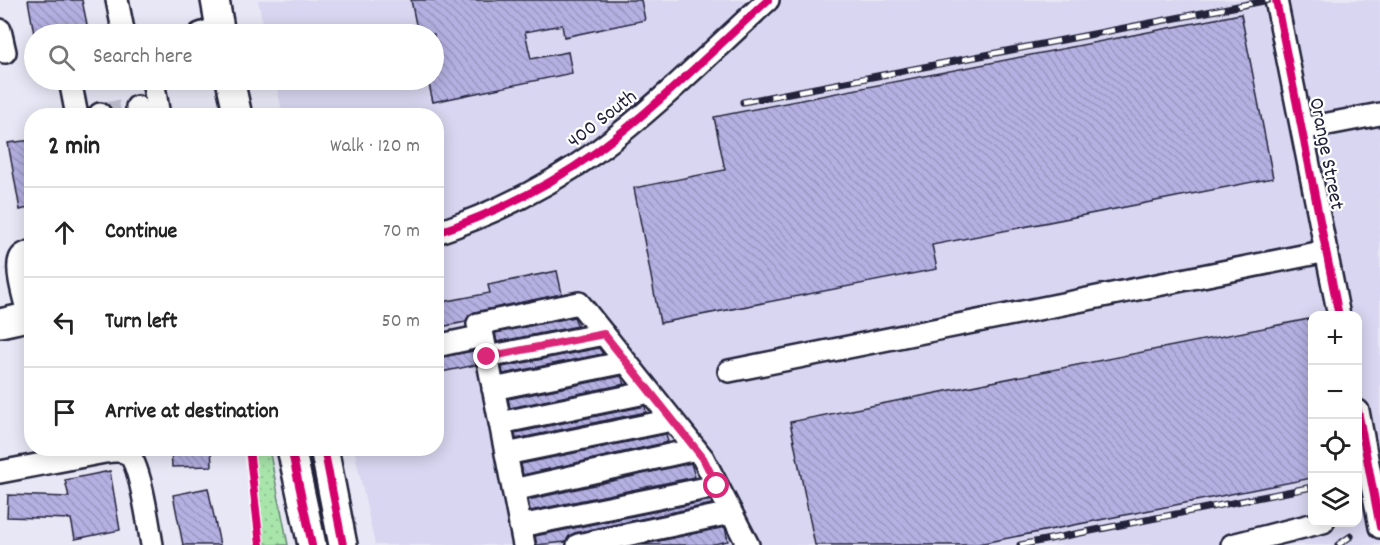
<!DOCTYPE html>
<meta charset="utf-8">
<style>
body{margin:0;font-family:Dekko,sans-serif;background:#f2f2f2;color:#222}
.controls{position:absolute;right:18px;bottom:18px;display:grid;overflow:hidden;border-radius:12px;box-shadow:0 3px 15px #0003}
.controls button{width:54px;height:54px;display:grid;place-items:center;padding:0;border:0;border-bottom:2px solid #e0e0e0;background:#fff;color:#222;font:30px sans-serif}
.stop{position:absolute;width:18px;height:18px;margin:-14px;border:4px solid #db2777;border-radius:50%;background:#fff}
.stop.end{background:#db2777;border-color:#fff;box-shadow:0 2px 6px #0008}
.list{margin:0;padding:0;list-style:none}
h2{display:flex;justify-content:space-between;align-items:center;height:78px;margin:0;padding:0 24px;font-size:26px}
h2 small{font-size:20px;font-weight:400;color:#767676}
.list li{display:grid;grid-template-columns:39px 1fr auto;gap:18px;align-items:center;box-sizing:border-box;height:90px;padding:0 24px;border-top:2px solid #e0e0e0}
.list b{display:block;font-size:22px;white-space:nowrap}
.list em{font-size:20px;font-style:normal;color:#767676}
.icon{flex:none;width:33px;height:33px;fill:none;stroke:currentColor;stroke-width:2;stroke-linecap:round;stroke-linejoin:round}
.map{position:relative;flex:none;width:1380px;height:545px;overflow:hidden}
.search{position:absolute;background:#fff;box-shadow:0 3px 15px #0003;left:24px;top:24px;width:420px;height:66px;display:flex;align-items:center;gap:15px;box-sizing:border-box;padding:0 21px;border-radius:33px;color:#767676;font-size:22px}
.panel{position:absolute;background:#fff;box-shadow:0 3px 15px #0003;left:24px;top:108px;width:420px;height:348px;border-radius:24px}
.map>svg:first-child{display:block}
.built{fill:#d8d6f0;fill-rule:evenodd}
.grass{fill:url(#grass-dots);stroke:#658473;stroke-width:1.5}
.building{fill:url(#building-back-hatch);stroke:#22223b;stroke-width:1.5}
.lines{fill:none;stroke-linecap:round;stroke-linejoin:round}
.minor-tunnel{stroke:#c0c0d1;stroke-width:21;stroke-dasharray:21 10;stroke-linecap:butt}
.minor-casing{stroke:#22223b;stroke-width:26}
.major-casing{stroke:#22223b;stroke-width:32}
.minor{stroke:#fff;stroke-width:21}
.major{stroke:#fff;stroke-width:27}
.rail-casing{stroke:#22223b;stroke-width:7}
.rail{stroke:#fff;stroke-width:4.5;stroke-dasharray:14;stroke-linecap:butt}
.cycleway-casing{stroke:#fff;stroke-width:11}
.cycleway{stroke:#d6006c;stroke-width:8}
.route{stroke:#db2777;stroke-width:8}
.labels{text-anchor:middle;dominant-baseline:central;stroke-width:4.5;stroke-linejoin:round;paint-order:stroke}
.street-label{font-size:21px;fill:#22223b;stroke:#fff}
</style>
<div class="map">
<svg width="1380" height="545" viewBox="0 0 1380 545">
<defs>
<pattern id="grass-dots" width="8" height="8" patternUnits="userSpaceOnUse" patternTransform="scale(1.5)"><rect width="8" height="8" fill="#a8e5ab"/><path d="M2 2h.1M6 6h.1" fill="none" stroke="#90c494" stroke-width="1.8" stroke-linecap="round"/></pattern>
<pattern id="building-back-hatch" width="6" height="6" patternUnits="userSpaceOnUse" patternTransform="scale(1.5)"><rect width="6" height="6" fill="#b4b0e1"/><path d="M-1 5l2 2M0 0l6 6M5-1l2 2" fill="none" stroke="#9a97c2"/></pattern>
</defs>
<rect width="100%" height="100%" fill="#e8e7f6"/>
<filter id="ink" filterUnits="userSpaceOnUse"><feTurbulence type="fractalNoise" baseFrequency=".0167" numOctaves="2"/><feDisplacementMap in="SourceGraphic" scale="12" xChannelSelector="R" yChannelSelector="G"/><feConvolveMatrix kernelMatrix="1 2 1 2 8 2 1 2 1" color-interpolation-filters="sRGB"/></filter>
<g filter="url(#ink)">
<path class="built" d="M258 0H1380V545H375L354 449 436 448V116L283 115 275 80H434V34H265ZM1312 316H1358V522H1312Z"/>
<path class="grass" d="M252 449H269L288 545H265Z"/>
<path class="building" d="M28 0H82L89 34H34Z
M411 0H641L645 20 564 37 562 25 525 32 531 59 568 52 572 73 433 102 428 80H434V34H418Z
M1241 14 1273 178 932 245 937 269 660 323 634 188 725 170 714 117Z
M32 140V207L20 210 8 143Z
M557 271 562 294 475 312 469 316 465 322 436 328V303L490 293 488 285Z
M574 317 578 326 497 342 495 333Z
M1309 319 1312 338V478L973 545H815L790 422Z
M599 348 603 354 503 374 502 367Z
M473 351 476 365 436 373V358Z
M621 376 625 384 510 408 508 399Z
M645 406 646 412 516 439 515 433Z
M666 434 668 442 523 475 521 464Z
M171 448H211L212 466 172 467Z
M691 463 695 477 530 511 528 500Z
M110 471 120 530 75 539 71 519 7 517 8 495 69 497 65 480Z
M208 488 220 545H183L173 495Z
M711 500 712 504 575 533 569 536 566 542 537 545 535 536Z
M725 527 728 541 710 545H640Z"/>
<g class="lines">
<path class="minor-tunnel" d="M100 114 137 107"/>
<g class="minor-casing">
<path id="minor" d="M117 0 123 30
M1276 0 1339 316
M0 30 5 52
M200 34 219 27
M70 80 77 116
M153 80 159 116
M137 107 140 116
M100 116V114
M1302 129 1380 114
M436 233C493 214 547 187 596 152 657 107 712 51 768 0
M29 317C26 304 15 271 20 259 22 254 27 253 32 251
M436 346 483 336
M487 357 604 334
M729 371 1327 251
M493 389 626 362
M1358 411 1380 527
M500 423 650 392
M506 454 672 420
M0 472 105 452C112 451 122 450 128 454 140 463 149 528 152 545
M513 490 696 449
M520 526 717 486
M524 545 483 336 478 324 579 303 703 458 748 545
M578 545 731 513
M1232 545 1323 522"/>
</g>
<g class="major-casing">
<path id="major" d="M215 0 221 34
M230 80 238 116
M0 323 32 316
M291 448 312 545
M324 448 343 545"/>
</g>
<use href="#minor" class="minor"/>
<use href="#major" class="major"/>
<g class="rail-casing">
<path id="rail" d="M743 102 1269 0
M1020 545 1312 487
M1338 545 1351 536"/>
</g>
<use href="#rail" class="rail"/>
<g class="cycleway-casing">
<path id="cycleway" d="M1276 0 1339 316
M436 233C493 214 547 187 596 152 657 107 712 51 768 0
M1358 411 1380 527
M249 448 260 545
M291 448 312 545
M324 448 343 545"/>
</g>
<use href="#cycleway" class="cycleway"/>
</g>
</g>
<g class="lines" filter="url(#ink)">
<path class="route" d="M487 357 604 334 703 458 717 486"/>
</g>
<g class="labels">
<g class="street-label">
<text transform="translate(603 120) rotate(-38)">400 South</text>
<text transform="translate(1325 154) rotate(79)">Orange Street</text>
</g>
</g>
</svg>
<div class="controls">
<button>+</button>
<button>−</button>
<button><svg class="icon" aria-label="locate" viewBox="0 0 24 24"><circle cx="12" cy="12" r="6"/><path d="M12 2v4M12 18v4M2 12h4M18 12h4"/></svg></button>
<button><svg class="icon" aria-label="layers" viewBox="0 0 24 24"><path d="M12 4l9 5-9 5-9-5zM3 14l9 5 9-5"/></svg></button>
</div>
<div class="stop" style="left:717px;top:486px"></div>
<div class="stop end" style="left:487px;top:357px"></div>
<div class="search"><svg class="icon" aria-label="search" viewBox="0 0 24 24"><circle cx="10" cy="10" r="6"/><path d="M15 15l6 6"/></svg>Search here</div>
<section class="panel">
<h2>2 min<small>Walk · 120 m</small></h2>
<ul class="list">
<li><svg class="icon" aria-label="ahead" viewBox="0 0 24 24"><path d="M12 20V5M6 11l6-6 6 6"/></svg><div><b>Continue</b></div><em>70 m</em></li>
<li><svg class="icon" aria-label="left" viewBox="0 0 24 24"><path d="M17 20v-9H6M10 6l-5 5 5 5"/></svg><div><b>Turn left</b></div><em>50 m</em></li>
<li><svg class="icon" aria-label="arrive" viewBox="0 0 24 24"><path d="M6 21V4h12l-3 4 3 4H6"/></svg><div><b>Arrive at destination</b></div></li>
</ul>
</section>
</div>
